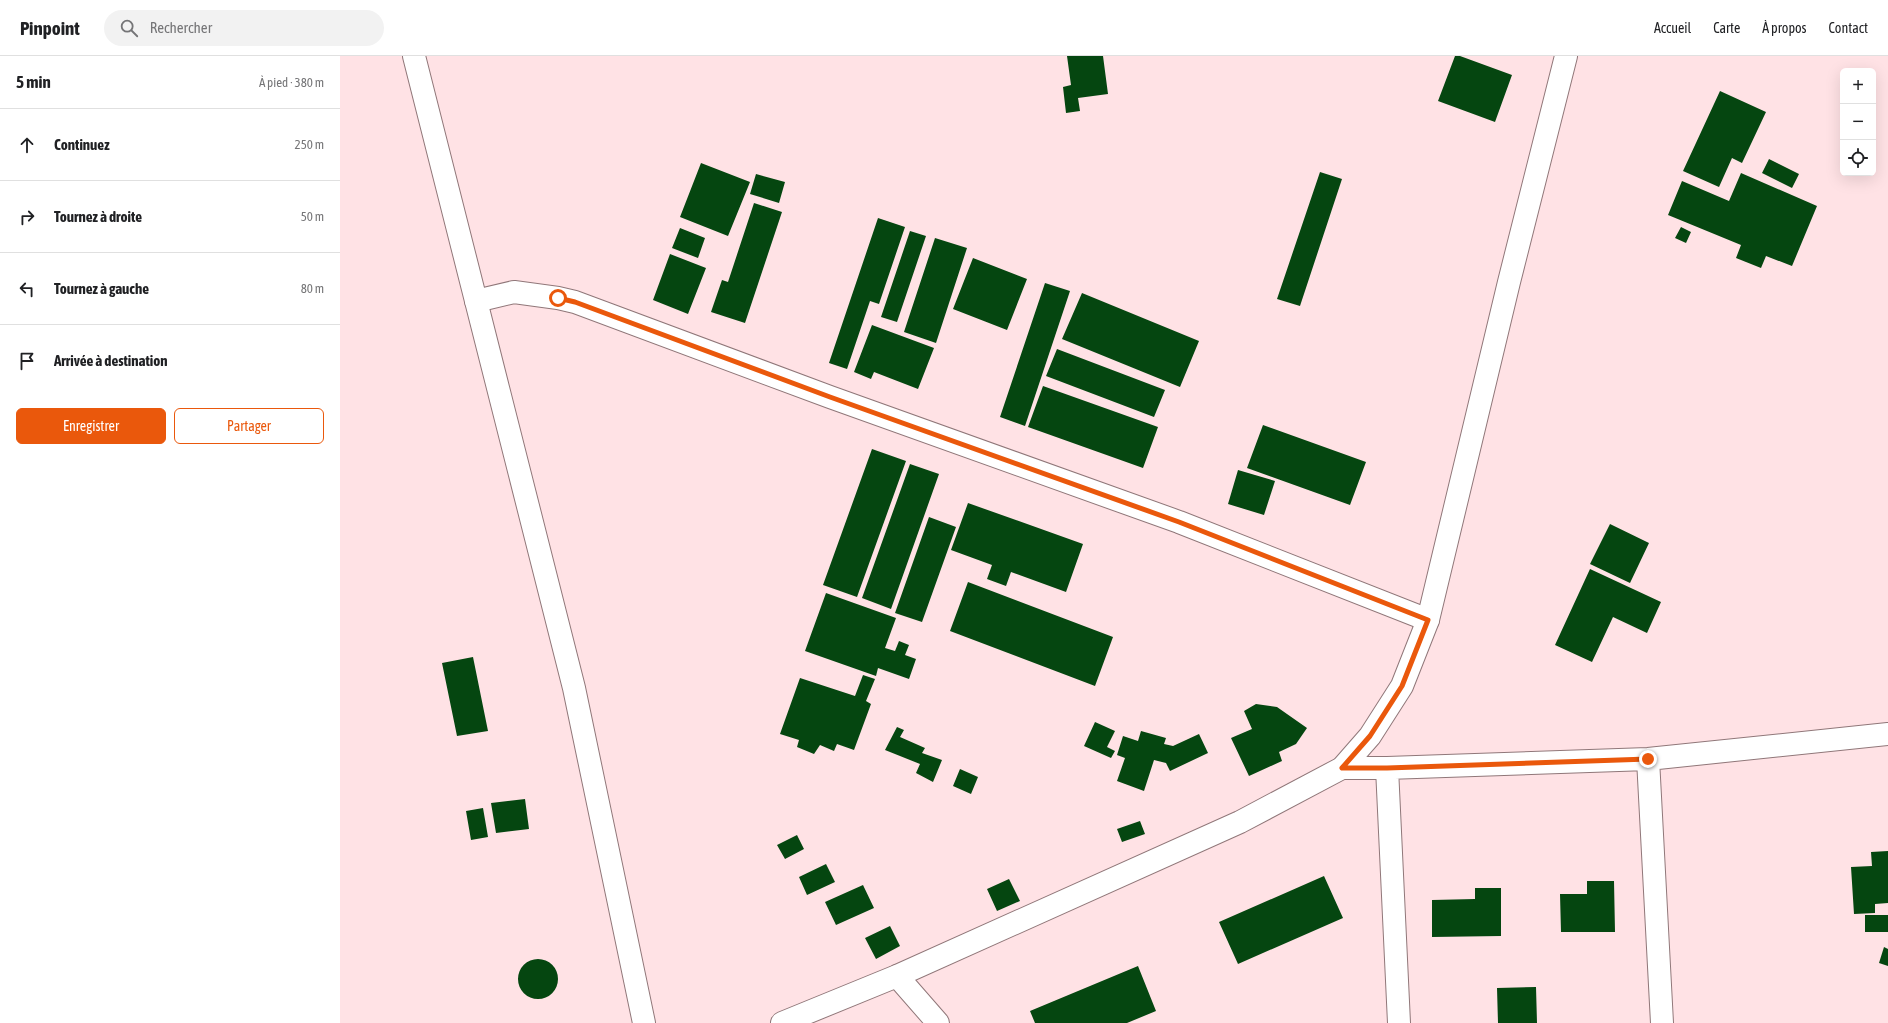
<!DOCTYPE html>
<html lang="fr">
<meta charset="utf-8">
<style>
body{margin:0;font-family:"Asap Condensed",sans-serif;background:#f2f2f2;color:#202124}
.controls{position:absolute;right:12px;top:12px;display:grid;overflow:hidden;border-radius:6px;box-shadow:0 4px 16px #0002}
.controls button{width:36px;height:36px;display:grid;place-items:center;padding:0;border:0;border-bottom:1px solid #e0e0e0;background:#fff;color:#202124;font:20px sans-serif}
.stop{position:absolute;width:12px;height:12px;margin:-9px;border:3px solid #ea580c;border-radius:50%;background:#fff}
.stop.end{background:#ea580c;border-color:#fff;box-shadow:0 1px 4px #0008}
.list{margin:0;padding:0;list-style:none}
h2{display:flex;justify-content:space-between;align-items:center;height:52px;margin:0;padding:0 16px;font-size:17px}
h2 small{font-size:13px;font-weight:400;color:#757577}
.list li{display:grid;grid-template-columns:26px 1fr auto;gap:12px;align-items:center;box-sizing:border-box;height:72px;padding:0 16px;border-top:1px solid #e0e0e0}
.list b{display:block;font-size:15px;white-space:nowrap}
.list em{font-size:13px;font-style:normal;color:#757577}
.actions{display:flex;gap:8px;padding:12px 16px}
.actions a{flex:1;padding:9px 0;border:1px solid #ea580c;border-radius:6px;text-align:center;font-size:14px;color:#ea580c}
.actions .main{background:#ea580c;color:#fff}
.icon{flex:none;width:22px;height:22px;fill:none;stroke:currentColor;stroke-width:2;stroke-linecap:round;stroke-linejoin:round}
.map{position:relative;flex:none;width:1548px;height:967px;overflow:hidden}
header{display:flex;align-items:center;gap:24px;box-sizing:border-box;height:56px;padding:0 20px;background:#fff;border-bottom:1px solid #e0e0e0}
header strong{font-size:19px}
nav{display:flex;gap:22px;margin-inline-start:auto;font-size:14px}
.search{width:280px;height:36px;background:#f2f2f2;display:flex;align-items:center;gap:10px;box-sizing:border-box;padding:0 14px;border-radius:22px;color:#757577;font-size:15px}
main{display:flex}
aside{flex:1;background:#fff}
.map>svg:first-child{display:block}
.building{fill:#054610}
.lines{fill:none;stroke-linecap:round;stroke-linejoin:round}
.street-casing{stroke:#907779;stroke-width:24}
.secondary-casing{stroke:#907779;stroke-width:24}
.street{stroke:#fff;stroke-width:22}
.secondary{stroke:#fff;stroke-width:22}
.route{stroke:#ea580c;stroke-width:5}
</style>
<header>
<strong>Pinpoint</strong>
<div class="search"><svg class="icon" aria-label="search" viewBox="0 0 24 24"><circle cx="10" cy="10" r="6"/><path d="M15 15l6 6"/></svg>Rechercher</div>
<nav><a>Accueil</a><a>Carte</a><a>À propos</a><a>Contact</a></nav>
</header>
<main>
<aside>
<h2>5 min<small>À pied · 380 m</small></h2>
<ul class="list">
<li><svg class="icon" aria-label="ahead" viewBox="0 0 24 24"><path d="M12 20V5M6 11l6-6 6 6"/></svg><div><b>Continuez</b></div><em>250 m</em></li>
<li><svg class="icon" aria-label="right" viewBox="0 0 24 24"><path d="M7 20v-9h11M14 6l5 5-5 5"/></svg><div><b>Tournez à droite</b></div><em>50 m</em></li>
<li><svg class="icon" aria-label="left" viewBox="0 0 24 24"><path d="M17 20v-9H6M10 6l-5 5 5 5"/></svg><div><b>Tournez à gauche</b></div><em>80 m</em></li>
<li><svg class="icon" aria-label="arrive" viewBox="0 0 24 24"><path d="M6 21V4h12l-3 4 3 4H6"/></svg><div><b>Arrivée à destination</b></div></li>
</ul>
<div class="actions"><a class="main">Enregistrer</a><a>Partager</a></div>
</aside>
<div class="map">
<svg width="1548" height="967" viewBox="0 0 1548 967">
<rect width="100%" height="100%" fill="#ffe2e5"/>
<path class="building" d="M727 0H763L768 38 738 42 740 55 726 57 723 31 731 29Z
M1115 0H1120L1172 19 1155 66 1098 45Z
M1380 35 1426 56 1402 107 1392 102 1379 131 1343 115Z
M1429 103 1459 118 1452 132 1422 117Z
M361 107 410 126 388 180 340 161Z
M980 116 1002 123 960 250 937 243Z
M1401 117 1477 150 1452 210 1426 200 1421 212 1396 202 1401 189 1328 159 1342 125 1389 145Z
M416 118 445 126 439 147 410 138Z
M414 147 442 156 405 267 371 256 382 224 388 226Z
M538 162 565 171 539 248 530 245 507 313 489 307Z
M1341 171 1351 176 1346 187 1335 182Z
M340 172 365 182 358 202 332 192Z
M570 175 586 180 557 266 541 261Z
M595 182 627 192 596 287 564 276Z
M330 198 366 212 348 258 313 244Z
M633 202 687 223 667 274 613 253Z
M705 227 730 235 685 370 660 361Z
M742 237 859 285 840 331 722 283Z
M532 269 594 292 578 333 534 316 531 323 514 316Z
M717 293 825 334 814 361 706 320Z
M703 330 818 371 803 412 688 371Z
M923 369 1026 406 1010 449 907 412Z
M532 393 566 405 517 541 483 529Z
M570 408 599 418 551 553 522 542Z
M898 414 935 425 924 459 888 448Z
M628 447 743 488 726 536 671 516 666 530 647 523 652 509 611 494Z
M589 461 616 471 582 566 555 557Z
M1270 468 1309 487 1290 527 1250 508Z
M1250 513 1321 546 1307 577 1273 561 1252 606 1215 589Z
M628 526 773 581 755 630 610 575Z
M486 537 556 562 545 592 555 595 559 585 569 589 565 599 576 603 569 623 538 612 536 620 465 595Z
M133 601 148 675 117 680 102 607Z
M523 619 535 623 526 645 531 648 514 694 497 688 494 695 480 689 474 698 457 691 459 684 440 678 460 622 515 640Z
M916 648 937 651 967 672 956 688 939 696 942 705 909 720 891 682 912 673 904 655Z
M755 666 775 675 767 691 775 695 771 702 744 690Z
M557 671 564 674 560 681 585 692 582 697 602 704 593 726 576 717 580 708 545 694Z
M801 675 826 682 824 688 833 690 859 678 868 697 830 715 826 707 814 704 804 735 777 725 785 702 777 699 783 680 798 685Z
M620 713 638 721 631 738 613 730Z
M185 743 189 773 156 777 151 747Z
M143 752 148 781 131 784 126 755Z
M800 765 805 778 782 786 777 773Z
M457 779 464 793 445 803 437 789Z
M1548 795V847L1535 848V857L1514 858 1511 811 1532 810 1531 796Z
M486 808 495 826 467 839 459 821Z
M984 820 1003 862 898 908 879 866Z
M669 823 680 845 657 855 647 833Z
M1247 825H1274L1275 876H1221L1220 838H1247Z
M523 829 534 852 496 869 485 846Z
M1135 832H1161V880L1092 881V844L1135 843Z
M1525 859H1548V876H1525Z
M550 870 560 890 536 903 525 882Z
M1544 891 1548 893V910L1539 907Z
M178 923a20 20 0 1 1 40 0a20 20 0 1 1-40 0Z
M798 910 816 955 787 967H695L690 955Z
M1196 931 1197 967H1158L1157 932Z"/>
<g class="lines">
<g class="street-casing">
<path id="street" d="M136 245 174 236 218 242 235 246 490 341 839 466 1088 564
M1308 703 1322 967
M1002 712H1047L1308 703 1548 678
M1047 712 1059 967
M557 920 598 967"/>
</g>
<g class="secondary-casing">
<path id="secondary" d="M74 0 234 632 304 967
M442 967 557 920 900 766 1002 712 1030 680 1062 630 1088 564 1169 226 1226 0"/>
</g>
<use href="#street" class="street"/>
<use href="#secondary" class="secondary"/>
</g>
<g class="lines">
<path class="route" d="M218 242 235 246 490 341 839 466 1088 564 1062 630 1030 680 1002 712H1047L1308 703"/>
</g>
</svg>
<div class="controls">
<button>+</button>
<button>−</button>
<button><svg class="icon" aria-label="locate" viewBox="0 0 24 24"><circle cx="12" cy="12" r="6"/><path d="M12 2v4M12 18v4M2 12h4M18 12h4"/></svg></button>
</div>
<div class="stop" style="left:218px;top:242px"></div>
<div class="stop end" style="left:1308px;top:703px"></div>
</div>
</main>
